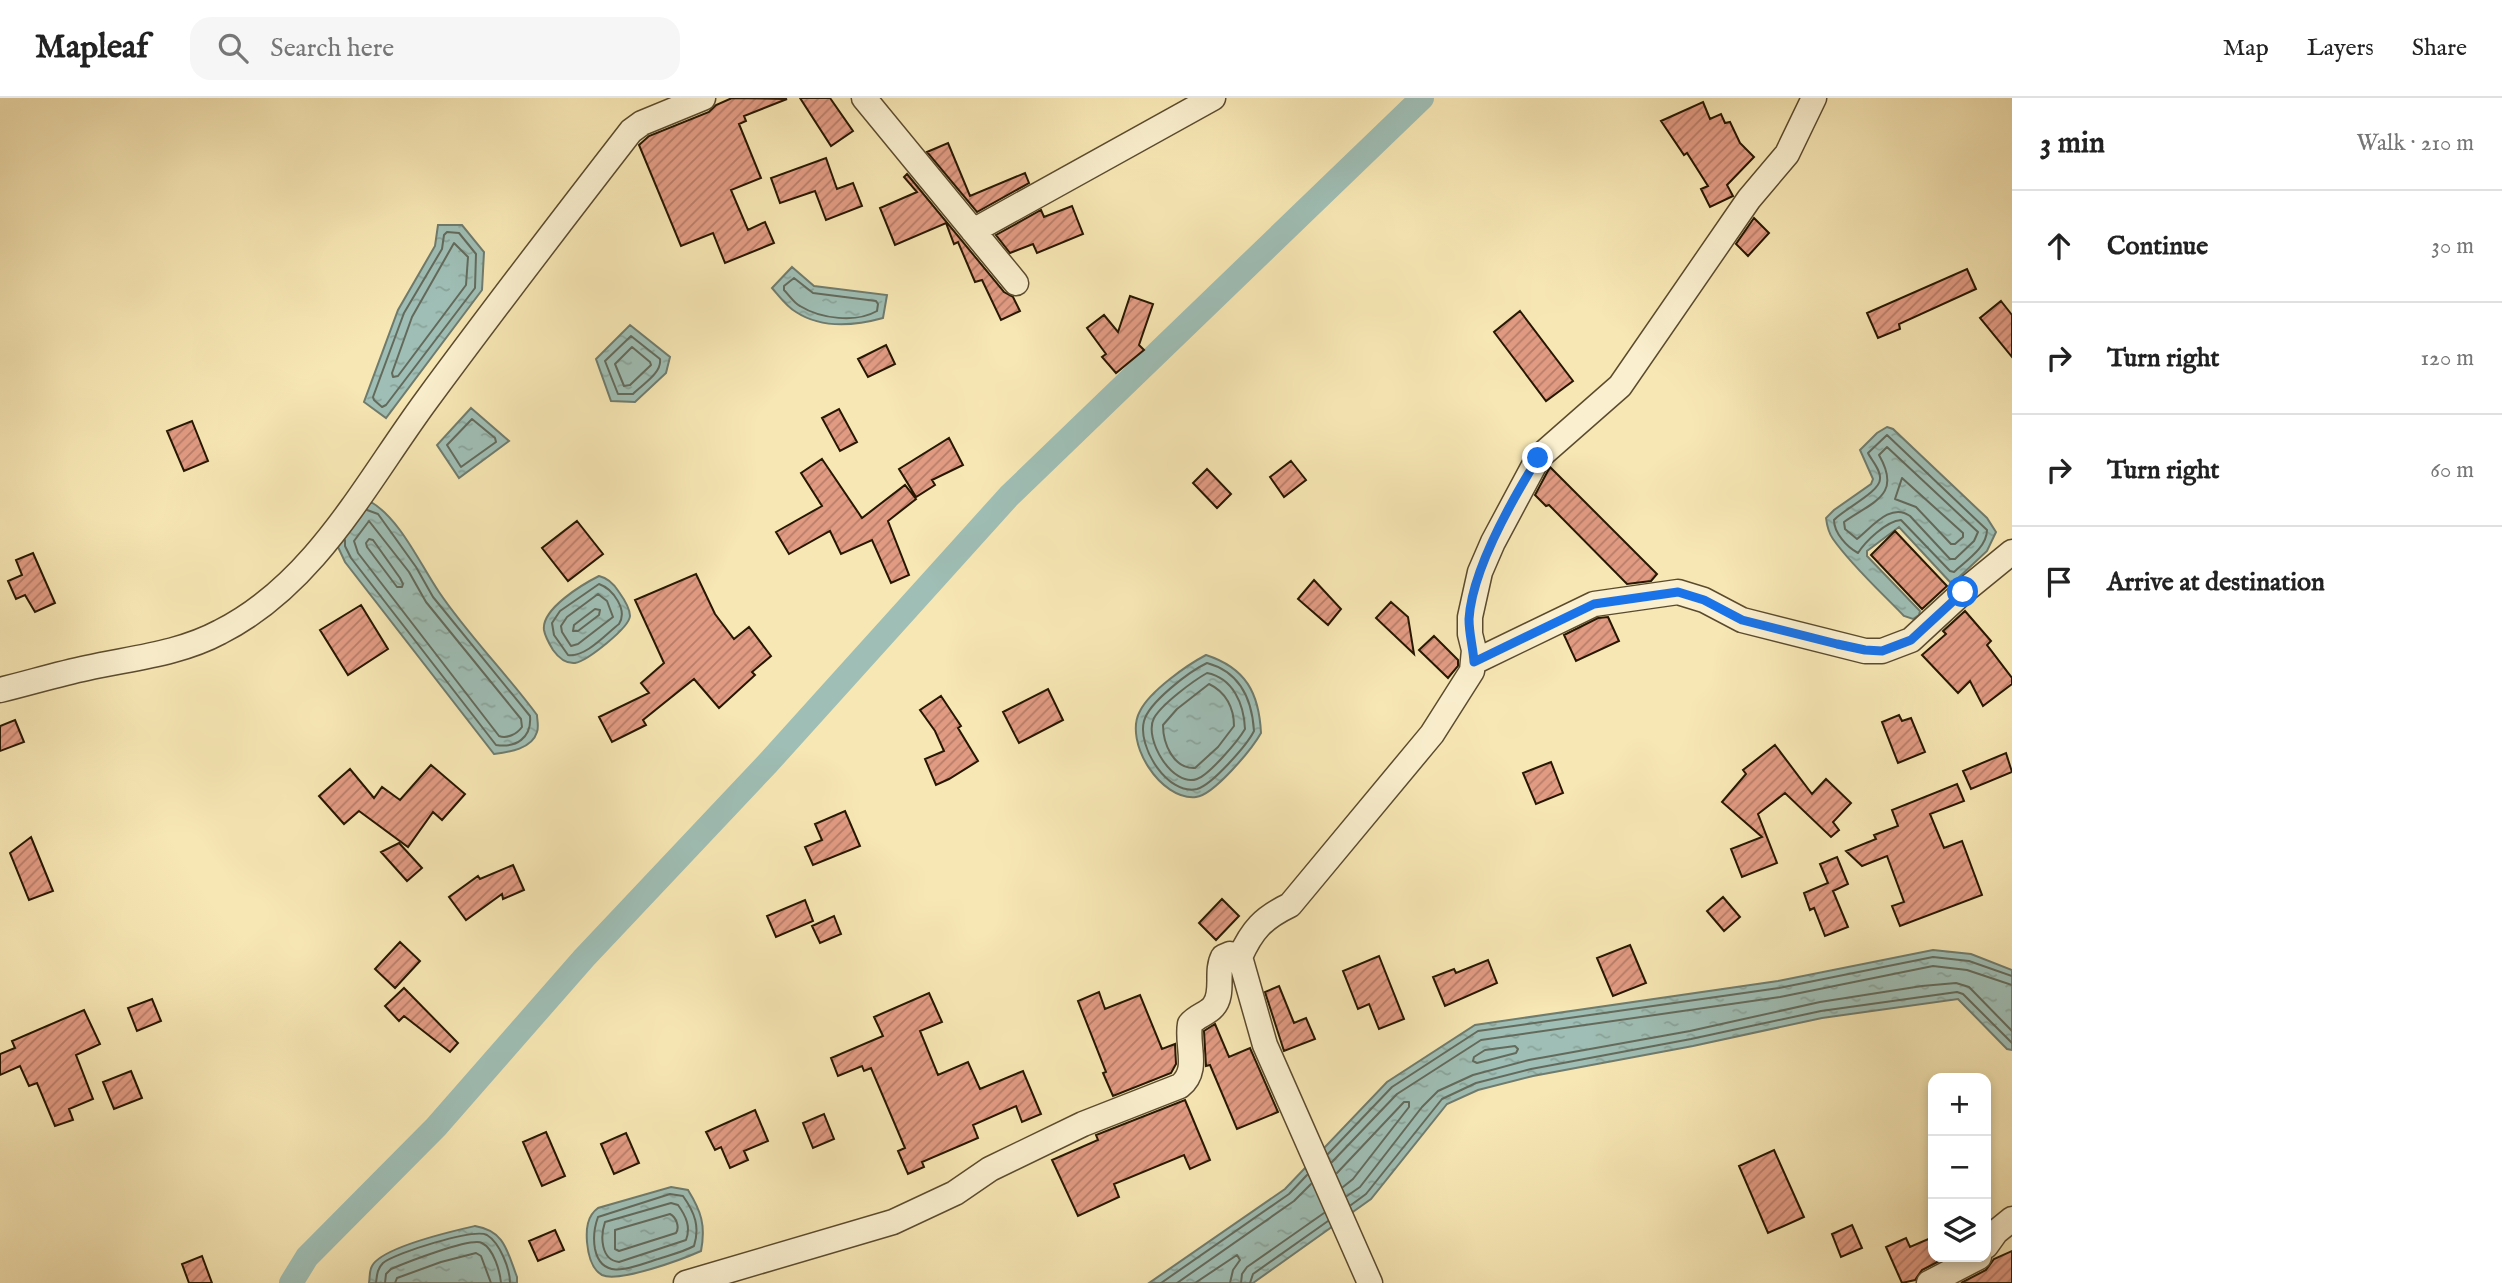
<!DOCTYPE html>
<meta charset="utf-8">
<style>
body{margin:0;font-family:"IM FELL English",serif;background:#f6f6f6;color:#222}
.controls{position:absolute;right:21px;bottom:21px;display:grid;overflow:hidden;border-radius:14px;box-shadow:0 4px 10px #0003}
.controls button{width:63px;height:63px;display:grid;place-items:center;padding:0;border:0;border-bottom:2px solid #e0e0e0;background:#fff;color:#222;font:35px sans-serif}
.stop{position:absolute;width:21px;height:21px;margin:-16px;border:5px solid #1a73e8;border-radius:50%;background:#fff}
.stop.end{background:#1a73e8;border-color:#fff;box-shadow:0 2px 7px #0008}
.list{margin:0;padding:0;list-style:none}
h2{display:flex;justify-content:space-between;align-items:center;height:91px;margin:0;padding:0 28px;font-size:30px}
h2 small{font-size:23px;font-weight:400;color:#767676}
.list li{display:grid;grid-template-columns:46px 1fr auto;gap:21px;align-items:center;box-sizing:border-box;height:112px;padding:0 28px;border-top:2px solid #e0e0e0}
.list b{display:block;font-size:26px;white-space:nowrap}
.list em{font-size:23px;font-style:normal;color:#767676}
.icon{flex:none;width:38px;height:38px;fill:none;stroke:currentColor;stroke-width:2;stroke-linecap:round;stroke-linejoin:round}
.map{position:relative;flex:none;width:2012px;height:1185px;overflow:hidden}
header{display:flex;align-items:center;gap:42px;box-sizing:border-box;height:98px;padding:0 35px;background:#fff;border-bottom:2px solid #e0e0e0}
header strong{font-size:33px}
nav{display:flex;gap:38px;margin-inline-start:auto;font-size:24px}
.search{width:490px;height:63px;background:#f6f6f6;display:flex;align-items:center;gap:18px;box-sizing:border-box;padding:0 24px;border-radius:21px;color:#767676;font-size:26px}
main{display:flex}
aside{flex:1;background:#fff}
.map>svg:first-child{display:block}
.water{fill:url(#water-ripples);stroke:#6f7b6d;stroke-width:2}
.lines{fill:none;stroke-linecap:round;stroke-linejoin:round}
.shore{stroke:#636a5b;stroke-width:2}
.canal{stroke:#9fbeb5;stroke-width:24}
.building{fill:url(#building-hatch);stroke:#271701;stroke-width:2}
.street-casing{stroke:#5b4b2e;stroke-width:27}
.street{stroke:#faefce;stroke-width:24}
.route{stroke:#1a73e8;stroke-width:9}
</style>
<header>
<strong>Mapleaf</strong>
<div class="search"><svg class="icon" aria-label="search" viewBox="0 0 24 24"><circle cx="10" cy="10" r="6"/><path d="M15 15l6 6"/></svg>Search here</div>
<nav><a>Map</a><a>Layers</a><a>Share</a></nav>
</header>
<main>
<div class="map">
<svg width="2012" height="1185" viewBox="0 0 2012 1185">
<defs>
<pattern id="water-ripples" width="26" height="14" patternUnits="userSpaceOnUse" patternTransform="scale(1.75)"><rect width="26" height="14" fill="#9fbeb5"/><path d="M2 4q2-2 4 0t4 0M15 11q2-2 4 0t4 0" fill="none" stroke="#89a39a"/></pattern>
<pattern id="building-hatch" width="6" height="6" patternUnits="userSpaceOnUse" patternTransform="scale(1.75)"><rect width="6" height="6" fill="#e29b83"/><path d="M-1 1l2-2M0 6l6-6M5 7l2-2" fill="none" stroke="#b77d69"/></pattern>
</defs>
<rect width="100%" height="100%" fill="#f7e7b4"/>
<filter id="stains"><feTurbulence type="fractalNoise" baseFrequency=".00286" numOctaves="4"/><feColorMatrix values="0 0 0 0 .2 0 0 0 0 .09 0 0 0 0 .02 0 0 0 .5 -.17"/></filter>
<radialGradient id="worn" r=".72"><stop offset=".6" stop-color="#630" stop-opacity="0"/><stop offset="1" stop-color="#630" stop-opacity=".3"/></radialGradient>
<path class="water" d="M438 127H462L484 154 482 192 386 320 364 304 398 212 435 148Z
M792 169 814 188 887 197 883 220C854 228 822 231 796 214 787 209 779 198 772 190Z
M630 227 670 259 666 275 635 304 611 303 596 261Z
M471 310 509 343 459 380 437 347Z
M1887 329 1893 331 1987 420 1996 434 1987 453 1956 482 1950 484 1899 429 1867 453V458L1920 513 1919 517 1913 521 1904 518C1881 494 1852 468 1833 441 1828 434 1827 428 1826 420L1834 412 1871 386 1873 381 1860 352 1877 335Z
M371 404C400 421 420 466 439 494 468 537 506 575 537 617 537 621 539 629 537 634 532 651 509 654 494 656L345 464 338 449V438Z
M599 478C608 480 614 486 619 494 624 501 630 510 630 518 629 530 587 563 575 565 565 566 558 559 553 552 550 547 545 538 544 532 541 511 583 486 599 478Z
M1206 557C1246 570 1259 595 1261 635 1252 651 1214 697 1196 699 1161 703 1123 644 1140 613 1150 593 1187 567 1206 557Z
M1933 852 1971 856 2012 872V952L2007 951 1958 901 1822 920 1693 948 1533 978 1478 992 1447 1006 1371 1101 1253 1185H1149L1285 1091 1387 984 1475 927 1778 883Z
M671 1089 688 1092C701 1113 706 1127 701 1153 683 1161 619 1185 602 1177 591 1171 588 1155 587 1144 586 1131 587 1118 598 1110Z
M475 1128C505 1133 507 1153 517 1179V1185H369C370 1180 369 1173 372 1168 382 1149 453 1133 475 1128Z"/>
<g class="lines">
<path class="shore" d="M447 134 459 135 476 156 475 190 386 307 382 309 374 302 373 299 404 215 442 151 444 137Z
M454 145 468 159 466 187 398 278 393 279 392 275 412 219Z
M794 180 813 195 876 203 878 206 877 213C856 225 821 221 800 208 794 205 789 197 784 192V188Z
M631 238 660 261C662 275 643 286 633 296H618L605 263Z
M632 249 650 264 651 267 630 287 624 288 615 266Z
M472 321 495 340 496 344 461 369 447 347Z
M1887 337 1987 432C1987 449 1967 462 1954 474L1950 473 1901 422C1886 423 1865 444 1858 455 1847 449 1834 435 1834 422 1844 411 1880 394 1880 381 1881 372 1872 363 1868 355Z
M1887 349 1978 434 1974 443 1955 461H1950L1910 418C1891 404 1872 429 1857 441L1845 431 1844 424C1874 403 1902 397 1879 357Z
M1902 380 1963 435V439L1955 446H1951L1916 409 1895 401Z
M369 423 409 474 426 504 521 621 522 629C517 636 507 641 499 638L358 455 354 443Z
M369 441 373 442 400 480 403 486 402 489H397L367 449 366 445Z
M345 442V448L351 460 496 647C516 650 532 640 530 618L433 499 416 469 378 416 367 412
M599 486C613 491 628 512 619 526 606 536 585 560 568 557L554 537 552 525 560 513Z
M598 496 607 503 613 519 578 546 571 548 562 534 561 528 567 519Z
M595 511 600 512 599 517 578 533H573L574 527Z
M1207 565C1240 574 1252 601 1254 633 1247 647 1212 687 1197 691 1168 698 1137 649 1144 623 1149 604 1190 573 1207 565Z
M1207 575C1233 580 1244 606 1245 631 1238 643 1209 677 1197 681 1173 690 1143 641 1154 620 1162 606 1193 583 1207 575Z
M1209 586C1226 594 1234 610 1234 628L1218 649 1195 670C1173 671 1163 645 1163 627L1177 611Z
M1515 948 1518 951 1516 955 1477 965 1473 963 1474 959 1485 952Z
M1328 1056 1392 989 1478 933 1779 890 1933 859 1969 863 2012 878
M1332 1064 1397 996 1481 942 1780 899 1933 868 1967 872 2012 887
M1337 1075 1404 1004H1409V1009L1353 1081 1343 1089
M670 1096 683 1098C695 1115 700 1129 694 1148 683 1154 670 1157 658 1161 635 1168 602 1185 595 1151 593 1140 594 1130 598 1119Z
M1347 1098 1360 1089 1422 1009 1438 993 1473 977 1529 962 1690 933 1820 904 1922 888 1956 885 1969 889 2012 933
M671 1105 678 1107C686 1118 691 1129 686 1142L619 1164C601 1162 600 1139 605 1124Z
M1351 1107 1366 1096 1442 1001 1476 985 1531 971 1691 941 1821 913 1957 894 1963 896 2012 945
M670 1116C676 1119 680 1129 676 1135L619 1153 615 1151V1132Z
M376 1185C377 1177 377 1171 383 1165 395 1155 474 1130 487 1137 500 1145 510 1171 510 1185
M385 1185 386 1176 391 1171C405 1165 471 1139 482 1145 494 1151 500 1174 501 1185
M395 1185 397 1180 441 1164 476 1155 481 1158 491 1185
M1161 1185 1289 1096 1307 1077
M1177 1185 1294 1103 1311 1086
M1195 1185 1237 1157 1240 1162 1233 1172 1230 1185
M1241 1185 1242 1176 1247 1169 1324 1115
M1250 1185 1253 1176 1328 1123"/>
<path class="canal" d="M291 1185 307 1159 436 1029 584 860 768 665 1009 398 1422 0"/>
</g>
<path class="building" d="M732 0 787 1 744 18 746 23 739 26 761 80 731 92 748 132 765 124 774 145 725 165 713 135 681 148 639 47 649 38 709 14 716 7Z
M800 0H830L853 33 831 48Z
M1703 4 1710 21 1721 16 1725 25 1730 24 1740 45 1754 59 1727 87 1733 98 1710 109 1701 91 1708 88 1687 55 1684 57 1661 23Z
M948 45 970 98 1025 75 1029 85 977 114 927 54Z
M826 60 837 91 853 85 862 108 826 122 815 93 780 105 771 80Z
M907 76 1004 194 1013 199 1020 213 1001 222 982 182 975 184 958 144 954 146 946 125 895 147 880 110 917 94 904 79Z
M1072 108 1083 136 1037 155 1033 146 1010 155 996 137 1041 112 1044 119Z
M1754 120 1769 135 1748 158 1736 146Z
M1967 171 1976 191 1899 226 1900 231 1878 240 1867 215Z
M1130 198 1153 206 1139 247 1144 252 1116 275 1102 259 1106 256 1087 230 1104 217 1118 234Z
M2001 203 2012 217V259L1980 220Z
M1520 213 1573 283 1546 303 1494 234Z
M886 247 895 266 868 279 858 261Z
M839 311 857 344 840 353 822 320Z
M192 323 208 363 184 373 167 333Z
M949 340 963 367 932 382 935 387 916 399 899 371Z
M822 361 862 420 905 387 916 401 888 423 909 477 891 485 872 442 841 456 830 433 789 456 776 434 822 408 801 375Z
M1291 363 1306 382 1284 399 1270 379Z
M1550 369 1657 476 1651 483 1627 486 1549 407 1546 408 1535 397Z
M1207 371 1231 396 1217 410 1193 385Z
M577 423 603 456 568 483 542 450Z
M1895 433 1947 488 1922 511 1871 457Z
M33 455 55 505 35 514 25 497 16 501 8 483 22 477 16 462Z
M696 476 715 516 734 541 749 529 771 558 752 574 755 577 719 610 694 581 643 622 646 627 612 644 599 619 649 595 641 585 664 565 635 502Z
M1314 482 1341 511 1328 527 1298 501Z
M1391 504 1408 519 1414 556 1376 520Z
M361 507 388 551 348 577 320 532Z
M1965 513 1991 543 1987 547 2012 580V586L1983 608 1970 583 1958 595 1922 557 1946 536 1943 533Z
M1608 519 1619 543 1576 563 1564 537 1598 520Z
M1434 538 1458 562V568L1448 580 1419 552Z
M1048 591 1063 622 1019 645 1003 614Z
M941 598 961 628 958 630 978 663 949 681 936 687 925 661 944 653 935 633 920 612Z
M1899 617 1902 623 1911 620 1925 654 1898 665 1882 624Z
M15 622 24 644 0 653V628Z
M1775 647 1812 696 1826 681 1851 705 1833 724 1839 732 1831 739 1785 695 1758 716 1777 765 1742 779 1731 751 1762 739 1722 704 1746 676 1743 672Z
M2006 655 2012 674 1971 691 1963 673Z
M1551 664 1563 695 1536 706 1523 675Z
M431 667 465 696 442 722 433 714 408 749 359 713 344 726 319 698 350 671 374 700 382 689 400 702Z
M1957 686 1964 703 1930 716 1944 750 1962 743 1982 797 1900 828 1892 808 1904 804 1887 758 1862 768 1846 753 1876 741 1874 737 1898 728 1892 712Z
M845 713 860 748 813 767 805 749 822 742 815 726Z
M31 739 53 793 29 802 10 755Z
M399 745 422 770 407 783 381 754Z
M1837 759 1848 786 1833 793 1848 829 1825 838 1814 810 1810 812 1804 795 1828 785 1820 766Z
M513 767 524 792 503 801 502 796 466 822 449 799 478 778 480 781Z
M1723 799 1740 819 1724 833 1707 813Z
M1222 801 1239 818 1216 842 1199 825Z
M805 802 813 823 776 839 767 818Z
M834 818 841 836 820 845 812 828Z
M400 844 420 863 395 890 375 871Z
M1630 847 1646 885 1613 898 1597 860Z
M1379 858 1404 921 1379 931 1369 906 1358 911 1343 873Z
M1488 862 1497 885 1445 908 1433 879 1454 871 1456 875Z
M1279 888 1294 925 1306 920 1315 941 1284 953 1265 894Z
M404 890 458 945 450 954 404 918 399 923 385 908Z
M1099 894 1105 911 1140 897 1162 951 1175 946 1176 966 1171 975 1113 998 1103 975 1106 974 1078 903Z
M929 895 942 924 920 933 938 977 968 964 980 991 1023 973 1041 1016 1022 1024 1016 1008 973 1027 978 1040 922 1064 924 1069 908 1076 898 1053 905 1050 871 970 864 973 862 968 838 978 831 960 883 938 874 919Z
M152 901 161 923 137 933 128 910Z
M84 912 100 946 76 957 93 1001 69 1011 73 1022 55 1028 37 985 29 988 20 968 0 977V956L15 950 12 943Z
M1215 926 1229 959 1250 950 1278 1014 1237 1031 1210 967 1206 968 1204 933Z
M131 973 142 1000 114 1011 103 984Z
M1185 1002 1210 1062 1190 1071 1184 1057 1114 1086 1119 1099 1078 1118 1052 1062 1098 1042 1096 1037Z
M755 1012 768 1043 744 1053 748 1062 730 1070 721 1049 715 1052 706 1034Z
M824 1016 834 1041 813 1050 803 1025Z
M546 1034 565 1078 542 1088 523 1044Z
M626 1035 639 1065 614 1076 601 1046Z
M1774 1052 1804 1119 1768 1135 1739 1068Z
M1852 1127 1862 1150 1841 1159 1832 1136Z
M555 1132 564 1152 538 1163 529 1143Z
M1933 1139V1159H1947L1922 1172 1915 1182 1902 1185 1886 1149 1906 1140 1910 1149Z
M2012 1153V1185H1961L1986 1172 1994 1161Z
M202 1158 212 1185H189L182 1166Z"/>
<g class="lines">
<g class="street-casing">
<path id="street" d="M864 0 1016 185
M973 133 1213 0
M1474 564 1594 506 1678 494 1704 502 1742 522 1865 553H1882L1911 542 1963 494 2012 454
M0 592C29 585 58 576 87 570 132 560 179 556 220 534 315 486 365 386 426 303 493 212 562 122 631 33L642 25 703 0
M1240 859 1265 947 1370 1185
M1986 1148 1996 1134 2012 1121
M686 1185 893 1124 955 1095 990 1071 1083 1026 1180 988C1200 972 1186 948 1190 926 1196 918 1207 916 1213 909 1225 896 1215 874 1223 859L1230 856 1240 859C1252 832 1263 820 1290 807L1432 636 1472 573 1474 552 1470 536V519L1480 474 1493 444 1538 360 1620 288 1749 101 1787 56 1814 0
M1929 1185 1979 1159"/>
</g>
<use href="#street" class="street"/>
</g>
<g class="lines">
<path class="route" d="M1538 360C1512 402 1472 472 1469 521 1469 536 1473 549 1474 564L1594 506 1678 494 1704 502 1742 522 1837 546 1865 552 1882 553 1911 542 1963 494"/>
</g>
<rect width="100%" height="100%" filter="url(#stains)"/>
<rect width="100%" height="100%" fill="url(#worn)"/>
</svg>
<div class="controls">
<button>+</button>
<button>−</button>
<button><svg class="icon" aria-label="layers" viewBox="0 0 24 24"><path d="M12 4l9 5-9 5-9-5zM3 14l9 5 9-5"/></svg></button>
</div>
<div class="stop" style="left:1963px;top:494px"></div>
<div class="stop end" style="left:1538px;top:360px"></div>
</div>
<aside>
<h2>3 min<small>Walk · 210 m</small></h2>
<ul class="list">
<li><svg class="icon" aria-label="ahead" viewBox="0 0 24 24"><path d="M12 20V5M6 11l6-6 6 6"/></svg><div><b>Continue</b></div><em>30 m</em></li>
<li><svg class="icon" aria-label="right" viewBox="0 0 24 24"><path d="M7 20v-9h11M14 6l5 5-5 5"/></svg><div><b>Turn right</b></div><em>120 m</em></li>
<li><svg class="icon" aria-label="right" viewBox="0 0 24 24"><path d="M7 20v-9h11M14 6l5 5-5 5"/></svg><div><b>Turn right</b></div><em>60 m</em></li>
<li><svg class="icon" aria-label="arrive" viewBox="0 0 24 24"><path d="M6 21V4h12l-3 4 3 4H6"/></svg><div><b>Arrive at destination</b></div></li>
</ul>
</aside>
</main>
